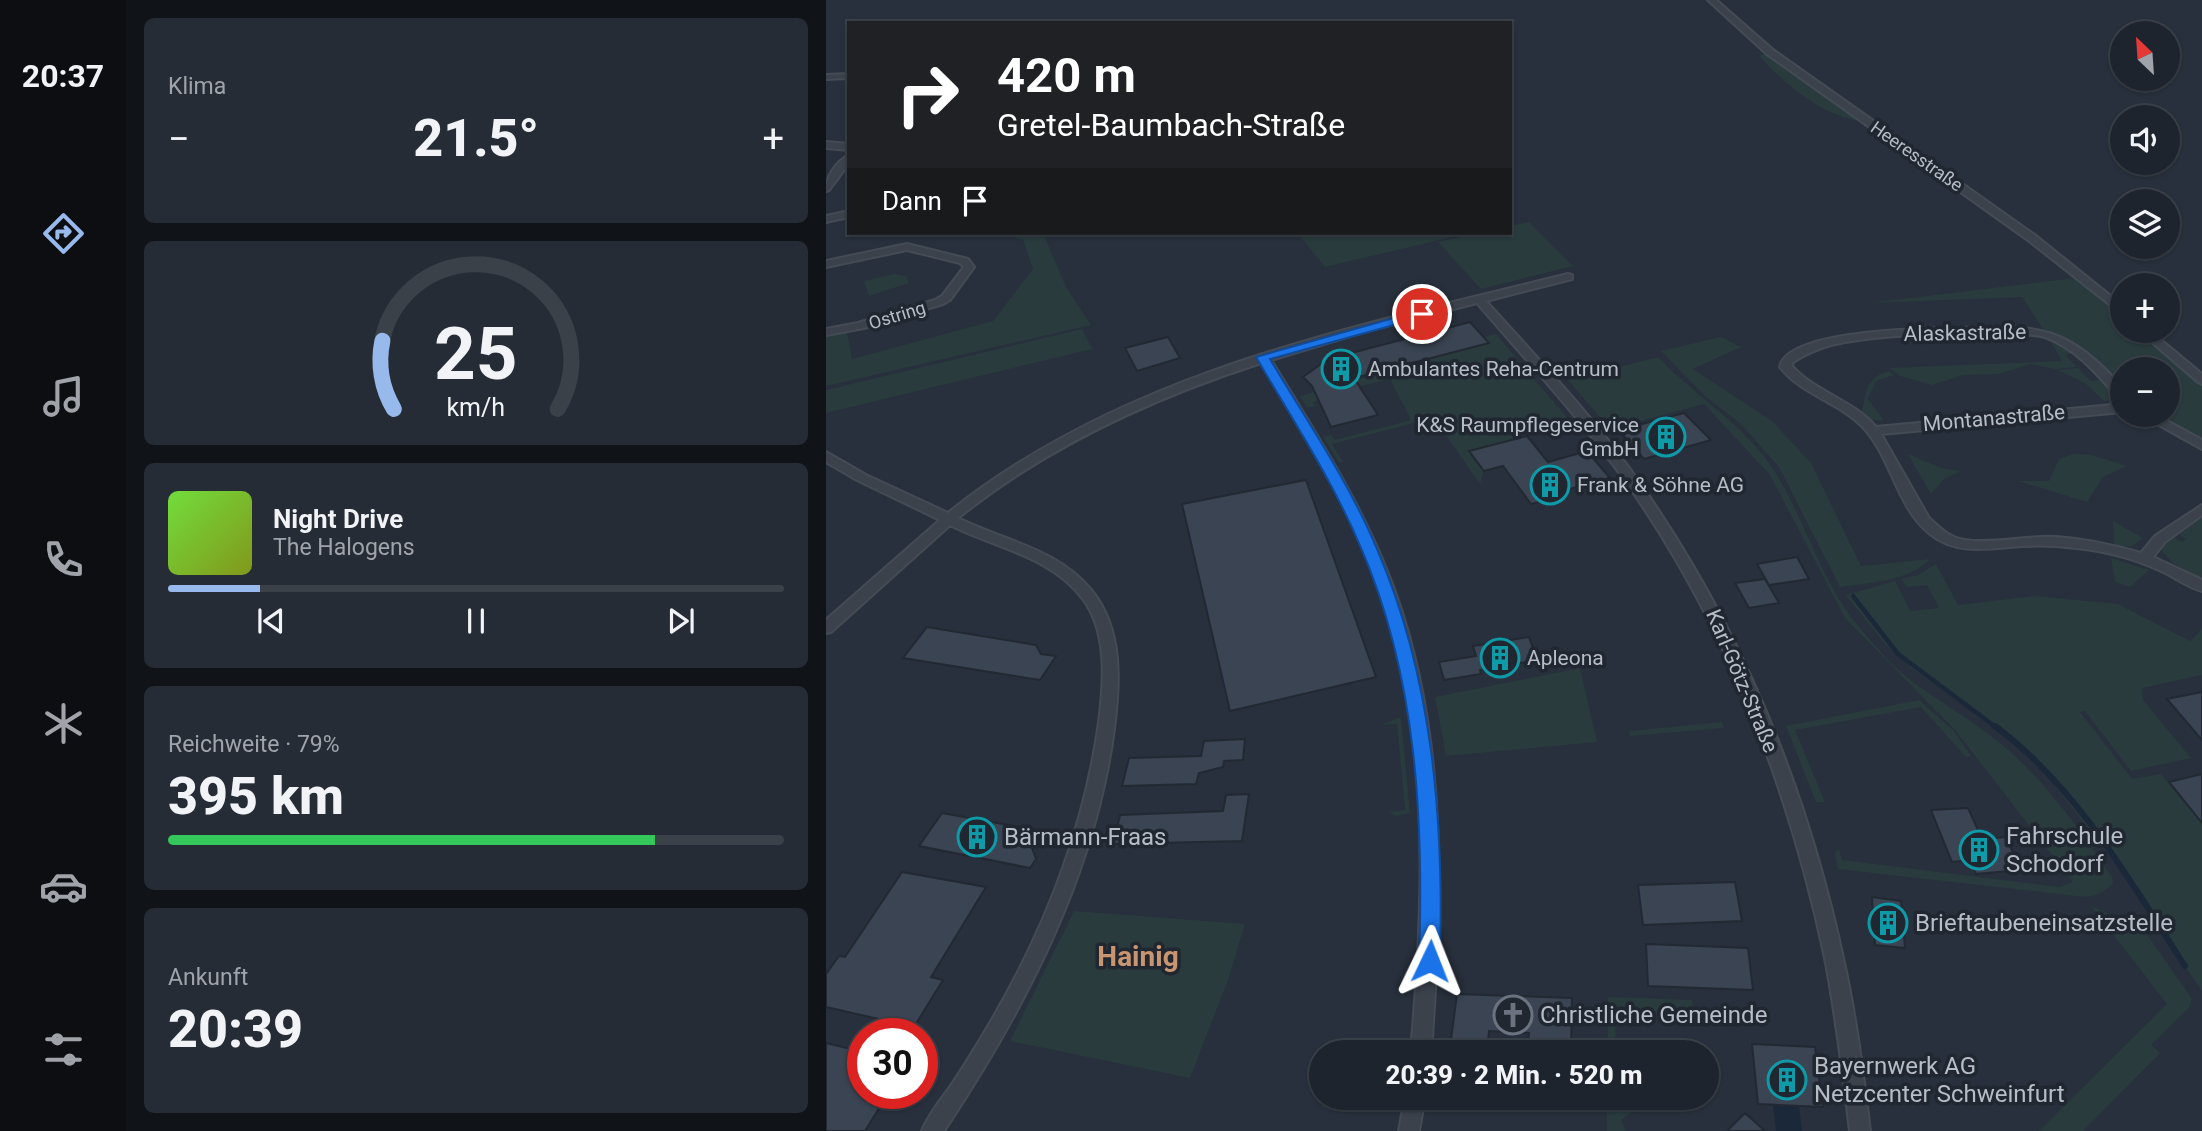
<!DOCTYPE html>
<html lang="de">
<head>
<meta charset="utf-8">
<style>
	:root { --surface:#1d242d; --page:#252c35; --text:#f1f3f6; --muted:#a0a4aa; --line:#3b4149; --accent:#97b9ec }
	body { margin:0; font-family:Roboto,sans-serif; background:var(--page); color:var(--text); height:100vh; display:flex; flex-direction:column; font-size:26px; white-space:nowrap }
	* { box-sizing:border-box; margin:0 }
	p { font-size:23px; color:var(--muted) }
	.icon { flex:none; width:38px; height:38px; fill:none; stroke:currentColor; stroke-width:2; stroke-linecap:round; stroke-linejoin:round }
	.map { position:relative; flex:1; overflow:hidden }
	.side { display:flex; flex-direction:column; gap:18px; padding:18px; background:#101419; width:700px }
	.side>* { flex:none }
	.banner { position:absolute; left:21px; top:21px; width:665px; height:214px; border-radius:0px; box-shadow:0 2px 5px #0004,0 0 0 2px var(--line); background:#202124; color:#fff; overflow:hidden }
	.needle { width:46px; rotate:335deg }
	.tools { position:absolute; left:1284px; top:21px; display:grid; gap:14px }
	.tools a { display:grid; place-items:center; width:70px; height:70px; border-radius:50%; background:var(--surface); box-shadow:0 2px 5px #0004,0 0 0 2px var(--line); font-size:35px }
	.speed { position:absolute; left:21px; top:1018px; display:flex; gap:14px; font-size:35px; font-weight:700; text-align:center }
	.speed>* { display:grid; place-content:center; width:91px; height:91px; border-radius:50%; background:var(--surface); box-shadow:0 2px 5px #0004,0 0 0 2px var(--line); line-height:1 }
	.speed .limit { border:10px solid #d22; background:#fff; color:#111 }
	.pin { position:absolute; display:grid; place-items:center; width:60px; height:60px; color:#fff; margin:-30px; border:4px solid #fff; border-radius:50%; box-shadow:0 2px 7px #0007 }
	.me { position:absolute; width:77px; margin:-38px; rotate:2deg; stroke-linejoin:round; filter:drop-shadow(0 0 5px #0008) }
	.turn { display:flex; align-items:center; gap:24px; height:147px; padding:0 35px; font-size:32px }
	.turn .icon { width:91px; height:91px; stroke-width:2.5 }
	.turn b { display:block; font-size:49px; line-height:60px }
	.then { display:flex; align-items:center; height:66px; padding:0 35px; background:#0003; gap:14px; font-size:26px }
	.big { font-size:52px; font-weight:800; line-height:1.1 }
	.side .widget { flex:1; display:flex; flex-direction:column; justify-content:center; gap:10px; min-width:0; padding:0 24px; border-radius:10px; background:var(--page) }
	.side .dial { align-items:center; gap:0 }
	.dial svg { height:182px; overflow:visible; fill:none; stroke:var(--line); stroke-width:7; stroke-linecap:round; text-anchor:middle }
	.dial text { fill:var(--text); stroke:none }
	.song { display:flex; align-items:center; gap:21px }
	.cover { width:84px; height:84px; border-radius:10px; background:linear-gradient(135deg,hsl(100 70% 55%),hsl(70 70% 35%)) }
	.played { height:7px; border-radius:4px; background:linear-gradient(90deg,var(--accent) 15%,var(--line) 15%) }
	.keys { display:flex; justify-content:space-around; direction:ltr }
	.heat { display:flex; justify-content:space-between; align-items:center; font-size:38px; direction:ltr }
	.charge { height:10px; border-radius:5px; background:linear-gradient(90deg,#34c759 79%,var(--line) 0) }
	.trip { position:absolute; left:483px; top:1040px; width:410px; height:70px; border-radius:35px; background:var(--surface); box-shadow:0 2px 5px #0004,0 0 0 2px var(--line); font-weight:800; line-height:70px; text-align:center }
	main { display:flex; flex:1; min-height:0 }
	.menu { display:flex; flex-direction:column; width:126px; justify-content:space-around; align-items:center; background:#0c0e12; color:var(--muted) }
	.menu .icon { width:49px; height:49px }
	.menu .active { color:var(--accent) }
	.menu b { font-size:32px; color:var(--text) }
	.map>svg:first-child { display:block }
</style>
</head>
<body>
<main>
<nav class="menu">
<b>20:37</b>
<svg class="icon active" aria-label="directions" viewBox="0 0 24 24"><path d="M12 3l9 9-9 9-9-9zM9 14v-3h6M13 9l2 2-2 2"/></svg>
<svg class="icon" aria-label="music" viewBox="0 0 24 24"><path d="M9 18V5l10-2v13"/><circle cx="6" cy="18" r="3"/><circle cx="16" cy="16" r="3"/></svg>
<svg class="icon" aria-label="phone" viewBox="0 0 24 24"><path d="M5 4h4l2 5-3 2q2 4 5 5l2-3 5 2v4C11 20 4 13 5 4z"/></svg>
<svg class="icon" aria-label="climate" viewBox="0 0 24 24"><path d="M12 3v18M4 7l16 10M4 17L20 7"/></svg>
<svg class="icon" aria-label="car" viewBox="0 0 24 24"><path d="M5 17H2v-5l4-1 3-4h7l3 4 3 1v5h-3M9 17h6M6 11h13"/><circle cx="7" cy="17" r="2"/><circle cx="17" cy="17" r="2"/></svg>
<svg class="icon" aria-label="filters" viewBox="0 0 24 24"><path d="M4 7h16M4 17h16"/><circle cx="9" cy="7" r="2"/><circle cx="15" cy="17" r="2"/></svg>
</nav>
<section class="side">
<div class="widget"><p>Klima</p>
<div class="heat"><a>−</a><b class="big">21.5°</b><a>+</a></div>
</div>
<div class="widget dial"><svg viewBox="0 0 100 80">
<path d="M14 69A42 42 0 1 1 86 69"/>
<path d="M14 69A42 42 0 0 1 9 39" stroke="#97b9ec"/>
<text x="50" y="56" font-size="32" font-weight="700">25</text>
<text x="50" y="72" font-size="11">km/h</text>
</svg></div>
<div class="widget">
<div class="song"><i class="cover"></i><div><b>Night Drive</b><p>The Halogens</p></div></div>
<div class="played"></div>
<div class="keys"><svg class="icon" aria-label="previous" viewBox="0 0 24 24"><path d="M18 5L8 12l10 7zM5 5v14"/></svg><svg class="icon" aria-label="pause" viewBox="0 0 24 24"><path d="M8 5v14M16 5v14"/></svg><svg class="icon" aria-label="next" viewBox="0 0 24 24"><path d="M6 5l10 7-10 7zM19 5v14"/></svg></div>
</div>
<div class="widget"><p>Reichweite · 79%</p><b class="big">395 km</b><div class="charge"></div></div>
<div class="widget"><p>Ankunft</p><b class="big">20:39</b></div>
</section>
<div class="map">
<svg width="1376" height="1131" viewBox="0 0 1376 1131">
	<rect width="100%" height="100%" fill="#27303c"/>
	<path fill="#293b3d" d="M942 52 1038 121C998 119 958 83 933 56Z
		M703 222 747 266 655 289 612 242 653 233H684V226Z
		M173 233H217L240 287 265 325 0 386V335L21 332 26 359 167 321 207 269 197 240Z
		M471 233H643L499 267Z
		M68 274 80 276 83 283 43 296 38 281Z
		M1250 278 1297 317V331H1313L1376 384V441L1330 415H1342V369H1297V386C1272 362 1251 339 1217 329L1196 297 1043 303Z
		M256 329 266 349 0 413V390Z
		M670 334 750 428 745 430 740 425 644 451 658 471 654 484 608 418 506 444 517 462 513 463 497 437 505 435 509 440 585 420 564 379 498 395 487 403 489 406 481 408 474 396 662 343 658 337Z
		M895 337 915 347 867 369 946 421 985 463 1035 566 1104 559C1084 581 1042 583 1014 587L953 467 915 424 880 397 835 351Z
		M1223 338 1247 353 1239 355 1251 367 1229 369 1204 364 1173 374 1137 375 1106 385 1074 376 1063 368 1236 361Z
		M832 357C867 394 913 421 943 463 979 515 993 581 1035 629 1051 648 1068 668 1087 682 1114 702 1144 719 1170 740 1218 778 1252 827 1286 877L1287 884C1277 892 1271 896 1259 897L1012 869 1009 853 1013 849 1016 860 1233 887 1247 882 1129 730 1019 618 944 475 878 404 784 429 742 380Z
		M1252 368 1265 381 1273 380 1289 396 1286 400 1278 401 1260 384 1232 370Z
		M1063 371 1068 375 1050 381 1042 399 1058 421 1039 419 1035 415C1041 395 1037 378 1063 371Z
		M1082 454 1115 468 1134 471 1118 479 1105 494Z
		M1247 454 1265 455 1301 466 1277 477 1261 502 1192 481H1223L1233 459Z
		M1376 517V581L1346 562 1336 551V547L1348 538 1356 542 1360 539 1353 535Z
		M1287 521 1317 538 1306 546H1288Z
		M1285 558 1323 570 1304 587 1289 582Z
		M1110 564 1132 605 1209 596 1292 604 1364 641 1376 629V675L1316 688 1317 700 1365 758 1305 771 1259 711 1254 712 1306 779 1335 774 1376 823V991L1291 866 1224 779 1171 729 1084 667 1060 645 1020 595 1069 581 1084 611 1113 608 1101 585 1081 587 1075 579 1092 575Z
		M754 668 771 742 620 756 609 697Z
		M1093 700 1128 731 1145 756 1140 757 1095 707 969 730 999 802H990L960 726Z
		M572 718 575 719 584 813 570 816 563 812 579 810 571 724 556 725Z
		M896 722 898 728 804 736 803 731Z
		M1265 906 1307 924 1320 933 1366 999 1363 1008 1325 1045 1334 1053 1257 1131H1213L1341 1004Z
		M248 911 419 924 402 980 364 1078 184 1041Z
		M782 997 866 1000 867 1012 790 1011 789 1052H782Z
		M781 1097H805L809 1110 795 1120 800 1131H781Z"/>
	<path fill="#1b2839" d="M947 1105 973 1106 976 1131H950Z"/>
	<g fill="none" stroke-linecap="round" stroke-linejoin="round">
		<path stroke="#1b2839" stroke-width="4.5" d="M1027 596 1072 654 1171 728"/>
		<path stroke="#1b2839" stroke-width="6" d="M1169 726C1251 787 1304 881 1359 966"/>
	</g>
	<path fill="#3a4452" stroke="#222933" stroke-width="2" d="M644 322 663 343 528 378 552 415 505 427 486 386 477 377 502 359Z
		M342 337 354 358 311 371 299 348Z
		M858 413 885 440 818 459 796 434 811 430 808 426Z
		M701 436 722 462 761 451 784 478 722 495 725 499 705 504 677 466 658 471 643 451Z
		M480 480 550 677 404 711 356 504Z
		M971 557 983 579 943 585 931 564Z
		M939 579 953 603 923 608 909 583Z
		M101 627 210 645 215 654 230 656 214 680 77 658Z
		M703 637 711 660 654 670 655 674 618 680 613 662 650 656 647 646Z
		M1376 692V740L1341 699Z
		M419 739 417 760 398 761 397 767 373 773 370 784 296 786 303 758 375 756 378 741Z
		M1376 774V823L1343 782Z
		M423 794 416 841 287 844 294 815 397 811 400 795Z
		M1142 808 1156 839 1180 837 1195 870 1150 874 1144 860 1126 862 1105 810Z
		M116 813 199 828 210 859 204 868 93 846Z
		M76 872 160 887 105 977 117 980 88 1027 0 1007V974L13 956 19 957Z
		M909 882 916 921 817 925 812 885Z
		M1046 897 1075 901 1079 948 1049 945Z
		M820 944 922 948 927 990 822 986Z
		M631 994 746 998 745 1052H701L703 1033 663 1031 662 1042 625 1040Z
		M0 1043 37 1052V1096L57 1102 39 1131H0Z
		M926 1044 989 1047 997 1107 932 1104Z
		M919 1113 939 1131H901Z"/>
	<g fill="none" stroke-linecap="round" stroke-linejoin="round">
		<defs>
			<path id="minor" d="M882 0H890L947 50 1210 236 1297 306V315L1202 240 941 54Z
				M23 74V78L0 79V75Z
				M0 142 23 144V150L0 148Z
				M23 155V163L3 190 0 191C0 176 10 162 23 155Z
				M23 211V217L0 222V216Z
				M81 244 142 259 148 267 124 300 117 304 38 328 0 335V329L32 323 109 300 116 296 138 267 134 263 81 250 0 267V261Z
				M742 274 746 275V279L660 301C712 359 766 415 811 479 913 623 980 786 1017 958 1030 1015 1037 1073 1044 1131H1024C1017 1073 1010 1015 999 958 963 788 900 624 800 482 755 419 702 362 651 303L544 330 445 360C490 434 538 507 568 589 622 737 616 897 605 1052H585C598 897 606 737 553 589 525 508 478 436 435 363 327 398 221 446 132 518 178 541 233 549 266 591 297 630 294 682 288 729 269 875 199 1009 118 1131H96C102 1115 114 1101 124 1087 137 1068 149 1048 161 1028 217 934 258 831 273 722 278 683 282 632 257 599 225 556 169 548 124 525L5 632 0 633V620L114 520 31 480 0 462V452L40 475 122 513C299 371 528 327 742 274Z
				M1119 328C1207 327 1234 318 1297 388V400L1293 399C1272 375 1250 348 1219 337 1205 333 1187 335 1171 334 1117 334 1059 333 1005 345 991 349 979 354 967 362L966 366C989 392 1027 400 1050 427L1297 404V412L1055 434 1103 518C1111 525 1118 533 1128 537 1152 547 1202 535 1230 537 1259 539 1287 545 1315 553L1329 536 1376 505V515L1339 542 1327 557 1376 580V591C1361 587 1347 576 1333 570 1307 558 1279 551 1250 548 1233 546 1215 545 1197 546 1165 548 1131 556 1104 534 1070 507 1066 457 1036 426 1012 402 975 394 954 367 960 331 1089 329 1119 328Z
				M1313 331H1324L1376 374V384L1372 382Z
				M1315 415H1330L1376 440V449Z
				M579 1097H599L593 1131H573Z"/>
		</defs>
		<use href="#minor" stroke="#444b55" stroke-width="4"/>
		<use href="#minor" fill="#3b424c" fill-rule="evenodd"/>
	</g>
	<path fill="#1a73e8" stroke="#114b97" stroke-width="2" d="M596 310 601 311V316L444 359C481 421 523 482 551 549 607 678 618 821 614 961L611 967 604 970 596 967 593 961C598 822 591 677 535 548 507 481 466 419 430 357Z"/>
	<defs>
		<symbol id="building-ring" viewBox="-11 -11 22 22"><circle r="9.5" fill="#202731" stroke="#0f9aa8" stroke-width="1.5"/><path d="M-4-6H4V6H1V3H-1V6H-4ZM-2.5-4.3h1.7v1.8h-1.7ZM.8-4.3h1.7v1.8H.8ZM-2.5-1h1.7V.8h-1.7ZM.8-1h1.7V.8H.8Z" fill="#0f9aa8"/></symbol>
		<symbol id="church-ring" viewBox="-11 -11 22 22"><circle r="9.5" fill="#202731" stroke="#6b7280" stroke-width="1.5"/><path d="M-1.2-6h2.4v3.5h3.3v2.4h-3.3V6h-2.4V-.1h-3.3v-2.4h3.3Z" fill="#6b7280"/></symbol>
	</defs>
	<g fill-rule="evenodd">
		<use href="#building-ring" x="493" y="347" width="44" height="44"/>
		<use href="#building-ring" x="818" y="415" width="44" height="44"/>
		<use href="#building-ring" x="702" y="463" width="44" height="44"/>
		<use href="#building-ring" x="652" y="636" width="44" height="44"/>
		<use href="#building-ring" x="129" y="815" width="44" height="44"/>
		<use href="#building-ring" x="1131" y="828" width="44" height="44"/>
		<use href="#building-ring" x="1040" y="901" width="44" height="44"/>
		<use href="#church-ring" x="665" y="993" width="44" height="44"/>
		<use href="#building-ring" x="939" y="1058" width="44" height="44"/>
	</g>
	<g text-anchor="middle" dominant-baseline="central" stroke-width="7" stroke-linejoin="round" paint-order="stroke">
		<g font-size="18" fill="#b7bdc7" stroke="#202731">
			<text transform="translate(1091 156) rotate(35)">Heeresstraße</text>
			<text transform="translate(71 315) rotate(-17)">Ostring</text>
		</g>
		<g font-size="21" fill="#b7bdc7" stroke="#202731">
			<text transform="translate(1139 333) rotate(-1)">Alaskastraße</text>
			<text transform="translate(1168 418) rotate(-5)">Montanastraße</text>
			<text transform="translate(916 681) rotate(67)">Karl-Götz-Straße</text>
		</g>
		<g font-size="21" fill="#b7bdc7" stroke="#202731" text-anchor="start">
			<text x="542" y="369">Ambulantes Reha-Centrum</text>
			<text x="813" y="425" text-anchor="end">K&amp;S Raumpflegeservice<tspan x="813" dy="24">GmbH</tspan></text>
			<text x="751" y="485">Frank &amp; Söhne AG</text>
			<text x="701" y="658">Apleona</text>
		</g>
		<g font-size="24" fill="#b7bdc7" stroke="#202731" text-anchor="start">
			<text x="1180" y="836">Fahrschule<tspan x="1180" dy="28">Schodorf</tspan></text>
			<text x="178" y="837">Bärmann-Fraas</text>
			<text x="1089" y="923">Brieftaubeneinsatzstelle</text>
			<text x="714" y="1015">Christliche Gemeinde</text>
			<text x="988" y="1066">Bayernwerk AG<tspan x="988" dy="28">Netzcenter Schweinfurt</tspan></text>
		</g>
		<g font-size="28" font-weight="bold" fill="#c99570" stroke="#202731">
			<text x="312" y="956">Hainig</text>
		</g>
	</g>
</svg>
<div class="tools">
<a><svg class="needle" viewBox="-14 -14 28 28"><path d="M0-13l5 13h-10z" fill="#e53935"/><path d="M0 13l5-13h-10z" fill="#a0a4aa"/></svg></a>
<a><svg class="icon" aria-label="sound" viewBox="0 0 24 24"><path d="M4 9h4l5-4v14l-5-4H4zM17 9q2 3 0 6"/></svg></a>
<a><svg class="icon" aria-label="layers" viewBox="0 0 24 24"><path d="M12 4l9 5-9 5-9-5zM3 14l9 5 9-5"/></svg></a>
<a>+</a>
<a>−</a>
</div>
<div class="speed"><div class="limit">30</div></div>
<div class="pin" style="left:596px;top:314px;background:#d93025"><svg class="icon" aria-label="arrive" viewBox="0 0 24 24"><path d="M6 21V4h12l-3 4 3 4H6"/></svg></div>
<svg class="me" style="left:604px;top:961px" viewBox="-20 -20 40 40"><path d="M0-17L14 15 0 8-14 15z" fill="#1a73e8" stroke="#fff" stroke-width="4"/></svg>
<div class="trip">20:39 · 2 Min. · 520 m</div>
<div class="banner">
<div class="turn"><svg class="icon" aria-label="right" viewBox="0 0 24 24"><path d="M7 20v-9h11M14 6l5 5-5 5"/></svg><div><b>420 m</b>Gretel-Baumbach-Straße</div></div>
<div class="then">Dann<svg class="icon" aria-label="arrive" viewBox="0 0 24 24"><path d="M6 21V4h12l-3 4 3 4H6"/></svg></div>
</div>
</div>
</main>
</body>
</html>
